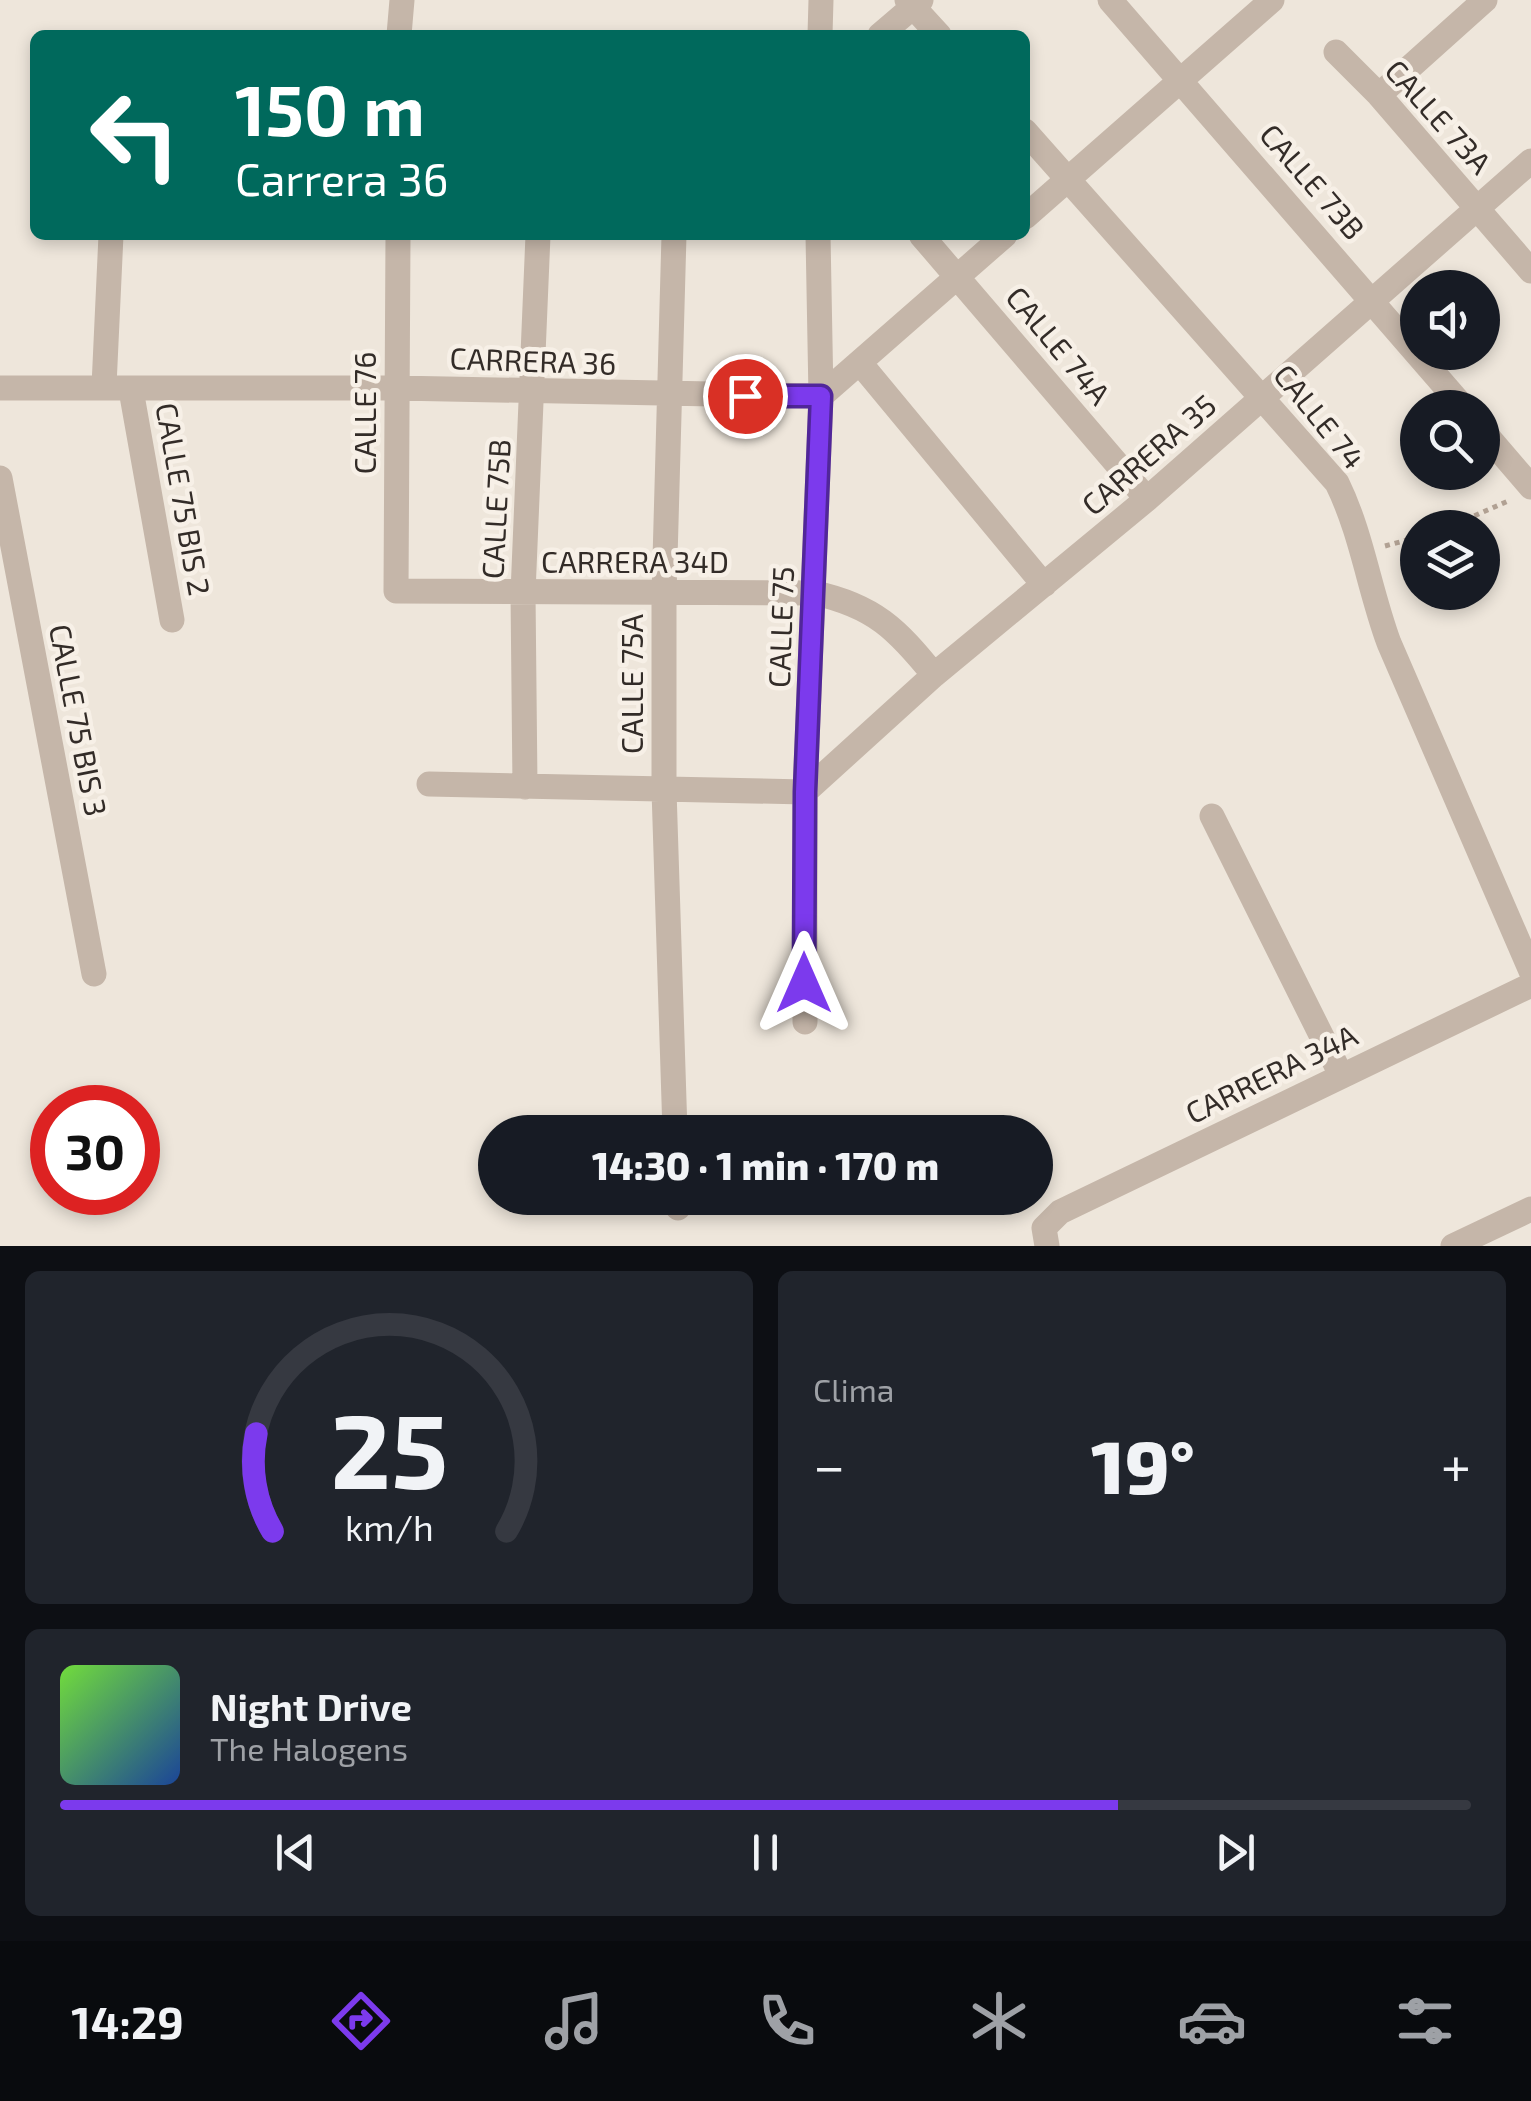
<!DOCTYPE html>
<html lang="es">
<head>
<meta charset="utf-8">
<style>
	:root { --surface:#171b24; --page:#20242c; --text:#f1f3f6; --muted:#9ea1a6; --line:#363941; --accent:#7c3aed }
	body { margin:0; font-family:"Exo 2",sans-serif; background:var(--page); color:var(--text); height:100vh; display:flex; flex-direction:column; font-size:38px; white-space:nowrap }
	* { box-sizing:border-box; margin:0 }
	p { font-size:32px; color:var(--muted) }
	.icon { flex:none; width:55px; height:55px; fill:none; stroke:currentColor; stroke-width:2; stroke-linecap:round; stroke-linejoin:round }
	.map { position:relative; height:1246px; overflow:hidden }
	.side { display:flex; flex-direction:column; gap:25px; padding:25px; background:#0d0f14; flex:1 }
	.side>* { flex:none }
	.banner { position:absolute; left:30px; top:30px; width:1000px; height:210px; border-radius:15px; box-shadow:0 5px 15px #0003; background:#00695c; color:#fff; overflow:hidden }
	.fabs { position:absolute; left:1400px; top:270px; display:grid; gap:20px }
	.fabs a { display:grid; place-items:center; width:100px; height:100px; border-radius:50%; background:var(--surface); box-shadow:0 5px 15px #0003; font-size:50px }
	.speed { position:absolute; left:30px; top:1085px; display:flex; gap:20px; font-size:50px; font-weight:700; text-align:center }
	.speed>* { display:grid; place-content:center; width:130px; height:130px; border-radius:50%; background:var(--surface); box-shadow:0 5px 15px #0003; line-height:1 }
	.speed .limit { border:15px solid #d22; background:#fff; color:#111 }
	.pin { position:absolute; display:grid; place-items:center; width:85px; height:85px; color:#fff; margin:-42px; border:5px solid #fff; border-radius:50%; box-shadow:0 2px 10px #0007 }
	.me { position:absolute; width:110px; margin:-55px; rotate:0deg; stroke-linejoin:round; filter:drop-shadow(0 0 8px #0008) }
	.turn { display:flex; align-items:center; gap:35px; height:210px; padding:0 40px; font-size:45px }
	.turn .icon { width:130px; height:130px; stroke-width:2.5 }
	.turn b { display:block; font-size:70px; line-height:85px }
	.big { font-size:75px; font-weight:800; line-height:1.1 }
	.side .widget { flex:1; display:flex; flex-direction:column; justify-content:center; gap:15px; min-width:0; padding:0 35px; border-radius:15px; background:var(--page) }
	.side .dial { align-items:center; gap:0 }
	.dial svg { height:260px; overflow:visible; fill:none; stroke:var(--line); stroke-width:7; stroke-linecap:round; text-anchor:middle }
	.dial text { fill:var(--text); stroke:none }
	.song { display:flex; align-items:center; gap:30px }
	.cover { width:120px; height:120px; border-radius:15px; background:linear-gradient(135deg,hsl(100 70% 55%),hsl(220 70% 35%)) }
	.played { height:10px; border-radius:5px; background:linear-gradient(90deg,var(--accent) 75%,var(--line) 75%) }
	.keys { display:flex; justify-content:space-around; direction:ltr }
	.heat { display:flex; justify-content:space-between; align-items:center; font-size:55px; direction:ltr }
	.side .tiles { flex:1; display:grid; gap:25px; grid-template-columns:1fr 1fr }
	.widget:last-child { grid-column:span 2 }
	.trip { position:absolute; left:478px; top:1115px; width:575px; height:100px; border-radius:50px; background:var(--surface); box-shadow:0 5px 15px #0003; font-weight:800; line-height:100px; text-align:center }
	.tab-bar { display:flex; height:160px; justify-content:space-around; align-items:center; background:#090b0e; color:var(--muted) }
	.tab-bar .icon { width:70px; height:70px }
	.tab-bar .selected { color:var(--accent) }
	.tab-bar b { font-size:45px; color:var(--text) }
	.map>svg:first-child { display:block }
</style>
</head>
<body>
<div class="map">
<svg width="1531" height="1246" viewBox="0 0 1531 1246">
	<rect width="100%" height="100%" fill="#eee6db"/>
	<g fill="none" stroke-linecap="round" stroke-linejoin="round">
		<path stroke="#b1a193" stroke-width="5" stroke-dasharray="5 5" stroke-linecap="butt" d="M1447 528 1508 501
			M1385 546 1418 537"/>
		<path stroke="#c5b6a9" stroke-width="25" d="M907 0 939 35
			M1110 0 1464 408
			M399 35 402 0
			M820 35 821 0
			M880 35 921 0
			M1336 52 1379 95 1531 271
			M1379 95 1485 0
			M1025 131 1337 483C1362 534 1369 589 1389 643L1531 971
			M1025 217 1272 0
			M398 235 396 591 815 593C874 606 897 629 934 675
			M674 235 664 595V790L675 1132
			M921 235 1147 499
			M860 363 1044 585
			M104 386 111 235
			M0 388H396L821 396 1005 235
			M131 390 172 620
			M1482 430 1531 487
			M0 478 94 974
			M429 784 805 792 934 675 1147 499 1531 161
			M525 787 523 593 538 235
			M1212 816 1341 1075
			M805 1022V792L821 396 818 235
			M678 1198V1208
			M1047 1246 1044 1228 1060 1212 1531 985
			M1453 1246 1531 1209"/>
	</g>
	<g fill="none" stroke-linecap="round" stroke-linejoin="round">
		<defs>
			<path id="route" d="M745 396H821L805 792 804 983"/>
		</defs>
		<use href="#route" stroke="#51269a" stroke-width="25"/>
		<use href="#route" stroke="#7c3aed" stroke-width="18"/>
	</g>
	<g text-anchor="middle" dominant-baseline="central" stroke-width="9" stroke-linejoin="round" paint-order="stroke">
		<g font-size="30" fill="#332c28" stroke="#f7f0e7">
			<text transform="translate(1439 116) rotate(48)">CALLE 73A</text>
			<text transform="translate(1313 181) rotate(49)">CALLE 73B</text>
			<text transform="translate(1059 345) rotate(50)">CALLE 74A</text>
			<text transform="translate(533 360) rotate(2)">CARRERA 36</text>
			<text transform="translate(364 413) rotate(-90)">CALLE 76</text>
			<text transform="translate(1320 416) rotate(51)">CALLE 74</text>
			<text transform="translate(1148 454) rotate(-41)">CARRERA 35</text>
			<text transform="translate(184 499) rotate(80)">CALLE 75 BIS 2</text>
			<text transform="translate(495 509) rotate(-87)">CALLE 75B</text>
			<text x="635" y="561">CARRERA 34D</text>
			<text transform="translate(780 627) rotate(-88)">CALLE 75</text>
			<text transform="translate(631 684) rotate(-90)">CALLE 75A</text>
			<text transform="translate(79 720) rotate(79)">CALLE 75 BIS 3</text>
			<text transform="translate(1271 1073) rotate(-26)">CARRERA 34A</text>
		</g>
	</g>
</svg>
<div class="fabs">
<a><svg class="icon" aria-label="sound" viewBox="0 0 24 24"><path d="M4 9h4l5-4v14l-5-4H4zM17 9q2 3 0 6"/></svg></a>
<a><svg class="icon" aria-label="search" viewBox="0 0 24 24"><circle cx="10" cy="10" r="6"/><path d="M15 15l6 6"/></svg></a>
<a><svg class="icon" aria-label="layers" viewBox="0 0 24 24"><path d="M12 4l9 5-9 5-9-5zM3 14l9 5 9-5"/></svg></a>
</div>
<div class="speed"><div class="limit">30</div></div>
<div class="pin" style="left:745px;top:396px;background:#d93025"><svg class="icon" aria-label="arrive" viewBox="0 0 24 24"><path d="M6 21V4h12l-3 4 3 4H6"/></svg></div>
<svg class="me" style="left:804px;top:983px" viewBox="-20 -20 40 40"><path d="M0-17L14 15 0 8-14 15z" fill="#7c3aed" stroke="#fff" stroke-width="4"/></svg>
<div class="trip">14:30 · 1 min · 170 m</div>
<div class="banner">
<div class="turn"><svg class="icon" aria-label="left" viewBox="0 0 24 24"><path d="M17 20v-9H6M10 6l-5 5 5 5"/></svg><div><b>150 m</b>Carrera 36</div></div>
</div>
</div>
<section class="side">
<div class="tiles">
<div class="widget dial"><svg viewBox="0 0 100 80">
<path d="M14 69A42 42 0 1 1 86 69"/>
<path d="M14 69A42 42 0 0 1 9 39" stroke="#7c3aed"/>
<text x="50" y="56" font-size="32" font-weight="700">25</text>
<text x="50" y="72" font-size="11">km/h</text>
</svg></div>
<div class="widget"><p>Clima</p>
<div class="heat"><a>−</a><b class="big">19°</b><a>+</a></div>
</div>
<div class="widget">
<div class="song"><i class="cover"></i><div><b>Night Drive</b><p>The Halogens</p></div></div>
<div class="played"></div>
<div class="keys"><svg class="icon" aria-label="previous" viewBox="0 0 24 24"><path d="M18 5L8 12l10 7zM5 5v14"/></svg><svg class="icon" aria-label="pause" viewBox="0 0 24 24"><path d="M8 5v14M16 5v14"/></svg><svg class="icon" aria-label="next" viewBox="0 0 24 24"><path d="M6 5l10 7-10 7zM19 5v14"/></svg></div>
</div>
</div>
</section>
<nav class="tab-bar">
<b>14:29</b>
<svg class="icon selected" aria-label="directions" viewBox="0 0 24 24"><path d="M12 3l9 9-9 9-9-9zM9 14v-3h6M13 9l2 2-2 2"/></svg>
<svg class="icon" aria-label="music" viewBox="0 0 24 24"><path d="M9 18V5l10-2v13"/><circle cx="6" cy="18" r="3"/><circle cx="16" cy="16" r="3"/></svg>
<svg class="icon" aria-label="phone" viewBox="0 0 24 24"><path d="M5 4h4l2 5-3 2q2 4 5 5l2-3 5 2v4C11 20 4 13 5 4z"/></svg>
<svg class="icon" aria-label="climate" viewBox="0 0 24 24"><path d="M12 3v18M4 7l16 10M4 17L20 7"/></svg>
<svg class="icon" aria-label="car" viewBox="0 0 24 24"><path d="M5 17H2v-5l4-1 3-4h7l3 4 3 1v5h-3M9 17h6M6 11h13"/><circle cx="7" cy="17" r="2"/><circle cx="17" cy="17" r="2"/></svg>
<svg class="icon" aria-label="filters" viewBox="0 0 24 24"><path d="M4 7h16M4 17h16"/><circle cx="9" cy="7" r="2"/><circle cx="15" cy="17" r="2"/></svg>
</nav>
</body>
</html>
